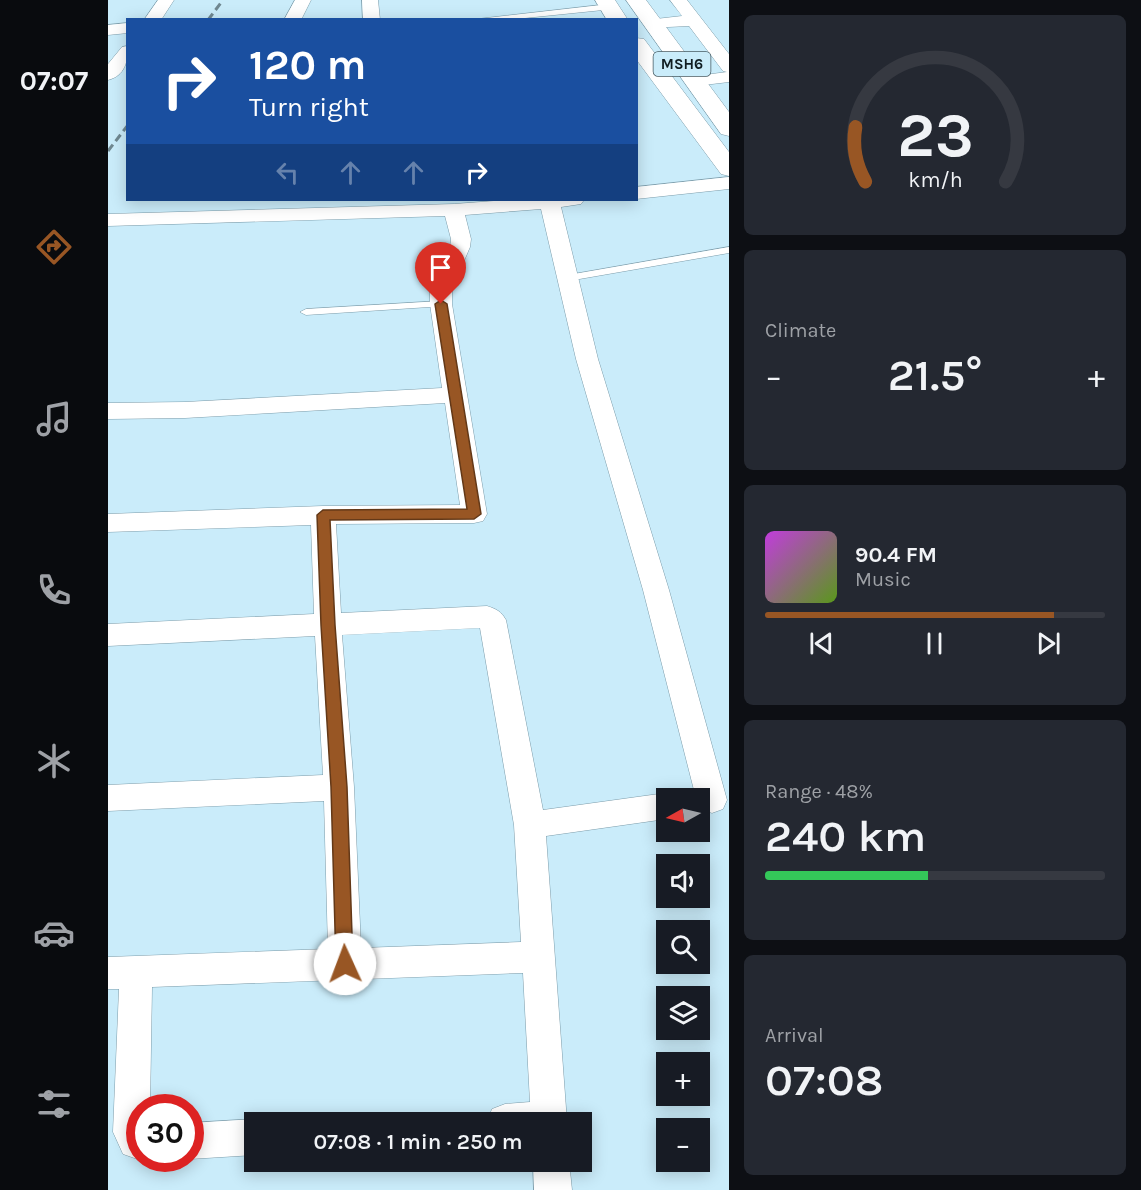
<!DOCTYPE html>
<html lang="en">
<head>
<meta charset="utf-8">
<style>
	:root { --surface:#171b24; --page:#242831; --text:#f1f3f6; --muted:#9ea1a6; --line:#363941; --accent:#985624 }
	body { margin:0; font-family:Karla,sans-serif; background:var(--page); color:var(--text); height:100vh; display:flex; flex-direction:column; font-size:22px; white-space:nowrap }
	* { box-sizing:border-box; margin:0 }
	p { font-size:20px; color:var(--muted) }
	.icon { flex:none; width:33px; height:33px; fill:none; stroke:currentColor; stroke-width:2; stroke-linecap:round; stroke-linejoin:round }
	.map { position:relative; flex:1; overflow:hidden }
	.details { display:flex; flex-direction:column; gap:15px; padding:15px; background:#0d0f14; width:412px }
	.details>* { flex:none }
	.guide { position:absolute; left:18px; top:18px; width:512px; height:183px; border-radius:0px; box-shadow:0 3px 15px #0003; background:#1a4fa0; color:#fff; overflow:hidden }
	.needle { width:39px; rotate:262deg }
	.tools { position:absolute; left:548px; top:788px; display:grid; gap:12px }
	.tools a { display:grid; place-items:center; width:54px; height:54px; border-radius:0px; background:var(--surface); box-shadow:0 3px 15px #0003; font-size:30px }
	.speed { position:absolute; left:18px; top:1094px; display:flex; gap:12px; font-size:30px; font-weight:700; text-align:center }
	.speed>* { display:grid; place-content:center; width:78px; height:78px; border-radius:50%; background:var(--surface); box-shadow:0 3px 15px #0003; line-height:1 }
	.speed .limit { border:9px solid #d22; background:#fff; color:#111 }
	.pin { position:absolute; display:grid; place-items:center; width:51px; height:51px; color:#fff; margin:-62px -26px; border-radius:50% 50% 50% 0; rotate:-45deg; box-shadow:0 0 6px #0007 }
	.pin .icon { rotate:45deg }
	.me { position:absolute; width:66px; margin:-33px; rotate:358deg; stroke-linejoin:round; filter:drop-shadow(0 0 4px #0008) }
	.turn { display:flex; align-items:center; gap:21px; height:126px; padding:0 24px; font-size:27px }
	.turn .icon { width:78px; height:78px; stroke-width:2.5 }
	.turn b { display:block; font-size:42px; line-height:51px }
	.lanes { display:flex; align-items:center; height:57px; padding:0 24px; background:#0003; justify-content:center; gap:30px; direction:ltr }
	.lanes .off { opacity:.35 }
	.big { font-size:45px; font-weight:600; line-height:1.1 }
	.details .tile { flex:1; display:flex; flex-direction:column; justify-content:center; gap:9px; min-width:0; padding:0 21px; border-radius:9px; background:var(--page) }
	.details .dial { align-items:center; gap:0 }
	.dial svg { height:156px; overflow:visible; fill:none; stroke:var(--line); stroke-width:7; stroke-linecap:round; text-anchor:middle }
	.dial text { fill:var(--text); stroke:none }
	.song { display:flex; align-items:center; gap:18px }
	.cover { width:72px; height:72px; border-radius:9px; background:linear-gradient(135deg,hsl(290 70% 55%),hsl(90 70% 35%)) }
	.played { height:6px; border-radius:3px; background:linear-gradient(90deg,var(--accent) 85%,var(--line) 85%) }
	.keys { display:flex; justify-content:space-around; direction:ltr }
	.heat { display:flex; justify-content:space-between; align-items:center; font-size:33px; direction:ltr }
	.charge { height:9px; border-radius:4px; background:linear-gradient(90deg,#34c759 48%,var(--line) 0) }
	.trip { position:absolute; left:136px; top:1112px; width:348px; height:60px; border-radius:0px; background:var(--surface); box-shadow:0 3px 15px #0003; font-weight:600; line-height:60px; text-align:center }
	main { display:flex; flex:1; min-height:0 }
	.tab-bar { display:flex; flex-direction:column; width:108px; justify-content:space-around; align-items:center; background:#090b0e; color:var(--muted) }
	.tab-bar .icon { width:42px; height:42px }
	.tab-bar .active { color:var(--accent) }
	.tab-bar b { font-size:27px; color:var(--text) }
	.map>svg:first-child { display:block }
</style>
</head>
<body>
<main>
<nav class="tab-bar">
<b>07:07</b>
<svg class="icon active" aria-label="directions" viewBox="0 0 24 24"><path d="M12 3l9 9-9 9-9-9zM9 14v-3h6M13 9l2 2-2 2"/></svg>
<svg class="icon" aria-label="music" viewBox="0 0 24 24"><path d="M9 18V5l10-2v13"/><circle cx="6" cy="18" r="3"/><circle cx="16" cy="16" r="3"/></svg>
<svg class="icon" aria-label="phone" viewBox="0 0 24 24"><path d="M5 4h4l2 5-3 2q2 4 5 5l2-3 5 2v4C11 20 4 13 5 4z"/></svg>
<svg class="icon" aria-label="climate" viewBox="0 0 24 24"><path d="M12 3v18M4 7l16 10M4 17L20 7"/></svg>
<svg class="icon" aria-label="car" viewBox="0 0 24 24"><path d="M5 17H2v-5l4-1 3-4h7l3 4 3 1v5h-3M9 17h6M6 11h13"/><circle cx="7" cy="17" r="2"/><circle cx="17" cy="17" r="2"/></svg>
<svg class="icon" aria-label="filters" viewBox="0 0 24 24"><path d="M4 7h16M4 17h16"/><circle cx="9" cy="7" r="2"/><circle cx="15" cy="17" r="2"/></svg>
</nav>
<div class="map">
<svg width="621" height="1190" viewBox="0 0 621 1190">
	<rect width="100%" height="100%" fill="#caecfa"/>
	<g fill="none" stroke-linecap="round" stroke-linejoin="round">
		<defs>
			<path id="service" d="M502 4 506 7 505 9 397 20H361Z
				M621 247V253L460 281 455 278 460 275Z
				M333 301 338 304 337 306 198 315 192 312 198 309Z"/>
			<path id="minor" d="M50 0H66L53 20H36Z
				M187 0H203L193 20H176Z
				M254 0H270L272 20H255Z
				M562 0H579L621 54V82L587 86 581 85 578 81 581 77 619 72 615 71 581 26 539 28 536 24 539 20 574 16Z
				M20 23V33L0 35V25Z
				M20 46C20 61 17 76 0 80V64L14 47Z
				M621 177V189L528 199V187Z
				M399 200H476L473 204 453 207 490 359 561 590 619 800 615 809 604 813 593 809 591 798H588L535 590 468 359 433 209 357 215 363 239 362 247 344 289V304L379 514 375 521 366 523 228 524 233 613 379 606C388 609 393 611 398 620L435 810 558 793 570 798H558V819L438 836 459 1122H379L384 1109 397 1104 422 1102 415 973 44 987 42 1107H32V1158H37L32 1160 15 1154 5 1132 11 989H0V957L220 949 216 801 0 811V785L215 775 207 636 0 646V624L206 614 203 525 0 532V514L215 506 352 505 337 403 77 418 0 419V403L77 402 334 388 322 304V289L342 247 343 239 337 216 0 226V214L346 204ZM372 628 406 825 413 942 253 948 246 787 234 635Z
				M147 1119 155 1122H147V1155L82 1159 79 1158H82V1123Z
				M425 1161H461L464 1190H426Z"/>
			<path id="primary" d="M487 0H507L520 20H499Z
				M518 0H538L621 112V136L613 134Z
				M528 38 536 39 621 152V176L613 174 528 59Z"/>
		</defs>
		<use href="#service" stroke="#7c9caa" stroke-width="1"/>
		<use href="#minor" stroke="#7c9caa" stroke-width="1"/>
		<use href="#primary" stroke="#7c9caa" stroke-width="1"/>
		<use href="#service" fill="#fff" fill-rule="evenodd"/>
		<use href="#minor" fill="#fff" fill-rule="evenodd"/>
		<use href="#primary" fill="#fff" fill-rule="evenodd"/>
		<path stroke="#708891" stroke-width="3" stroke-dasharray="8 4.5" stroke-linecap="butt" d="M100 20 115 0
			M0 151 20 125"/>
	</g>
	<path fill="#985624" stroke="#633817" stroke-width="1.5" d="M333 300 339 304 373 514 366 519 222 520 227 625 239 787 245 964 243 970 237 972 231 970 228 964 223 787 213 625 209 515 215 510 359 509 327 304Z"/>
	<g text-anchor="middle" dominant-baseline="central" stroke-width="6" stroke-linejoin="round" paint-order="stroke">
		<rect fill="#caecfa" stroke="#485b63" stroke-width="1.5" x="545.5" y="52" width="57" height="24" rx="4.5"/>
		<g font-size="15" font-weight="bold" fill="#101d22">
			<text x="574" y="64">MSH6</text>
		</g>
	</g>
</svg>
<div class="tools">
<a><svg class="needle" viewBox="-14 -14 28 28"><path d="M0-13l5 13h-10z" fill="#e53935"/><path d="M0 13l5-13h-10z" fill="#9ea1a6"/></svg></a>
<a><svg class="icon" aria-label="sound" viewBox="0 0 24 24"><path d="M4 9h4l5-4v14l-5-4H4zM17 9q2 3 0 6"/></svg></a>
<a><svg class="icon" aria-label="search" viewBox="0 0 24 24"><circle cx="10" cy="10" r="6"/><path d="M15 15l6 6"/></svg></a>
<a><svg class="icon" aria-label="layers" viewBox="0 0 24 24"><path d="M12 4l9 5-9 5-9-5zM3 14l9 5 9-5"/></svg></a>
<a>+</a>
<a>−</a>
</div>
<div class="speed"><div class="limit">30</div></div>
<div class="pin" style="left:333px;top:304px;background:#d93025"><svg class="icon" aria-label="arrive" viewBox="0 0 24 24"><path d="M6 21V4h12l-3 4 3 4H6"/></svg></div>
<svg class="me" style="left:237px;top:964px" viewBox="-20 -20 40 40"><circle r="19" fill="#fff"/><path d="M0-13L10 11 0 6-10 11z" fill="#985624"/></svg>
<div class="trip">07:08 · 1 min · 250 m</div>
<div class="guide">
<div class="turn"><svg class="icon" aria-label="right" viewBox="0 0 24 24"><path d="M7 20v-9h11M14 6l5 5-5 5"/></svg><div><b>120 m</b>Turn right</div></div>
<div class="lanes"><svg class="icon off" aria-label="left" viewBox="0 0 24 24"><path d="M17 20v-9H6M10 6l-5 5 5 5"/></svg><svg class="icon off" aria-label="ahead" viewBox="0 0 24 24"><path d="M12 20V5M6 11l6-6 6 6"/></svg><svg class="icon off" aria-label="ahead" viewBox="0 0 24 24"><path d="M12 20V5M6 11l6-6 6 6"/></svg><svg class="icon" aria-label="right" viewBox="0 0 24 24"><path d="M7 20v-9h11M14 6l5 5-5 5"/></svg></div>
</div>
</div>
<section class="details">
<div class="tile dial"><svg viewBox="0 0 100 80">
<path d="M14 69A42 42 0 1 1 86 69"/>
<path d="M14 69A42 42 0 0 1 9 41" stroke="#985624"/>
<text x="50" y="56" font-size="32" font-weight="700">23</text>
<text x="50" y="72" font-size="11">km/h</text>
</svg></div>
<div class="tile"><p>Climate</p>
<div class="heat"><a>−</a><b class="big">21.5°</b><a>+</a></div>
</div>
<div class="tile">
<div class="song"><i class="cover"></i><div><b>90.4 FM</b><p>Music</p></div></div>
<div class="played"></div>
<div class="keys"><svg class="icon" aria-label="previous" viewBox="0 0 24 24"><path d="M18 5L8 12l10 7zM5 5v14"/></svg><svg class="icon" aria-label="pause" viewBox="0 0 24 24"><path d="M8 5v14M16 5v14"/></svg><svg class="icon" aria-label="next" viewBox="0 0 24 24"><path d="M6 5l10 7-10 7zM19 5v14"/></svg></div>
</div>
<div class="tile"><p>Range · 48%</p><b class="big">240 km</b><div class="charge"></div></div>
<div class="tile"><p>Arrival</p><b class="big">07:08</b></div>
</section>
</main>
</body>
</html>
